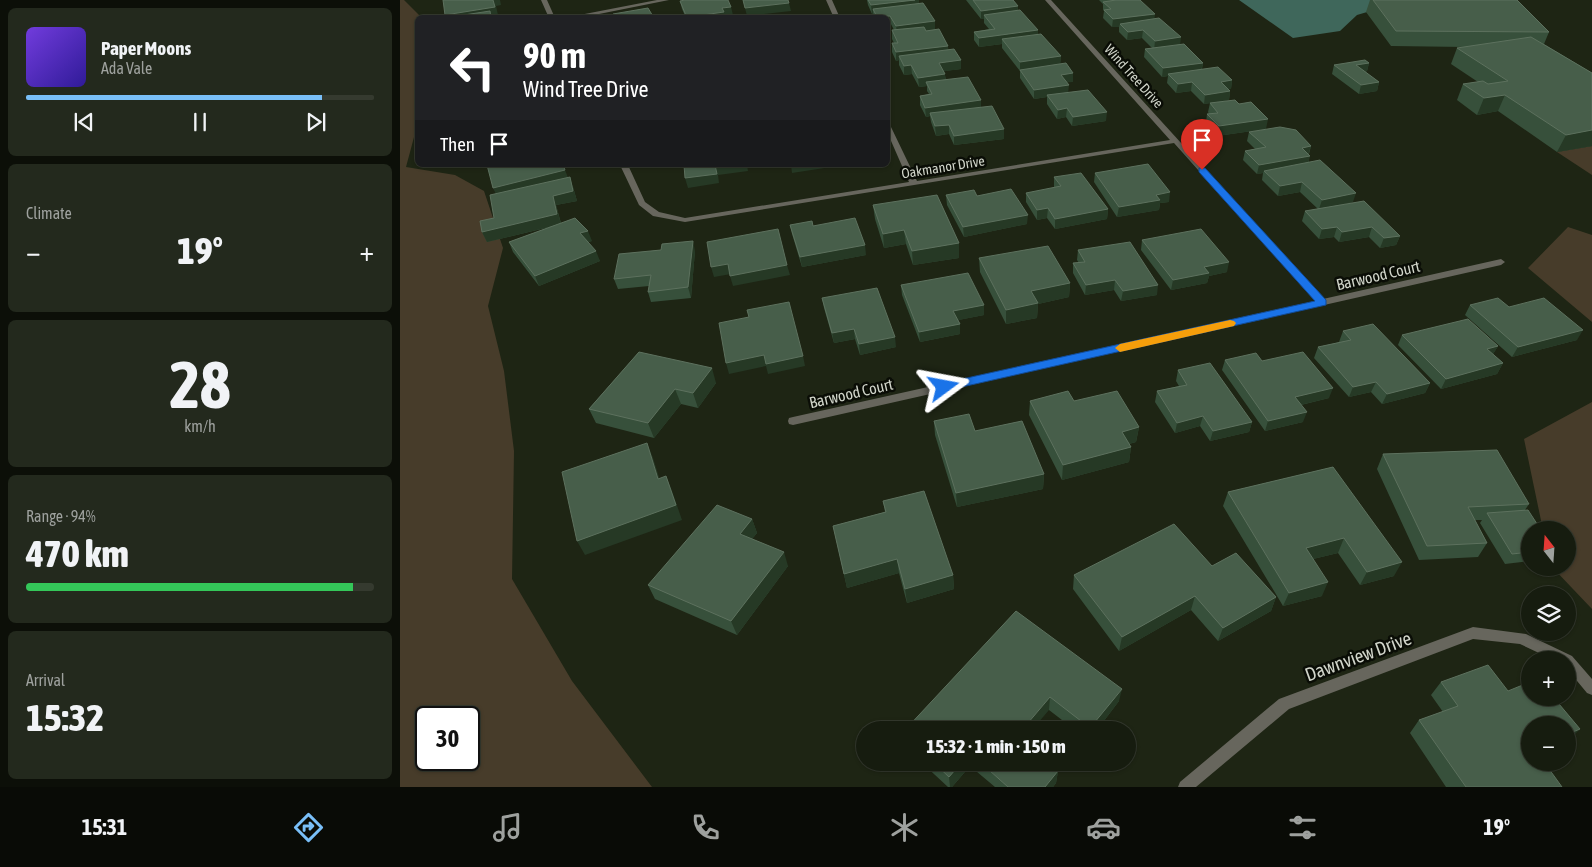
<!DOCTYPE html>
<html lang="en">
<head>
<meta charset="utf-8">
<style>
	:root { --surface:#161c0f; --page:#23291d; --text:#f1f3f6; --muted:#9ea19e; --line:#353a2f; --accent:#79bff8 }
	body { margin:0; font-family:"Asap Condensed",sans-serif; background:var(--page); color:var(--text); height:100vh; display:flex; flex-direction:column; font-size:19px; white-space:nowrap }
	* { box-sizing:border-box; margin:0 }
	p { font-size:16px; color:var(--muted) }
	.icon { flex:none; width:28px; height:28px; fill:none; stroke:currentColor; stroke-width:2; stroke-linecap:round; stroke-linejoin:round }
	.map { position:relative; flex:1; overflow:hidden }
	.side { display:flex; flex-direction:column; gap:8px; padding:8px; background:#0c0f08; width:400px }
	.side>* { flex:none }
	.guide { position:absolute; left:15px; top:15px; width:475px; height:152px; border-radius:8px; box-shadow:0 1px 4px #0004,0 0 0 1px var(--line); background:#202124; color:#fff; overflow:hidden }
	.needle { width:32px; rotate:343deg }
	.buttons { position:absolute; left:1121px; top:521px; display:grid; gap:10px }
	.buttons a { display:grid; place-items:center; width:55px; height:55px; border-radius:50%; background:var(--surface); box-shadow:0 1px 4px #0004,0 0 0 1px var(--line); font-size:25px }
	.speed { position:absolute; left:15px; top:706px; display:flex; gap:10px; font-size:25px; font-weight:700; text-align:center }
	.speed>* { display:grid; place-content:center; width:65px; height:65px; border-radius:50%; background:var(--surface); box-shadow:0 1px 4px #0004,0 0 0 1px var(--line); line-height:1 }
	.speed .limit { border:2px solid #111; border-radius:8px; background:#fff; color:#111 }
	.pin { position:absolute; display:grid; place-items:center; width:42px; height:42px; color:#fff; margin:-51px -21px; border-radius:50% 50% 50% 0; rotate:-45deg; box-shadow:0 0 5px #0007 }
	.pin .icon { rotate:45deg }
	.me { position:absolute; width:55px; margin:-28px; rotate:77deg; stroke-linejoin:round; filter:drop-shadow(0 0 4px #0008) }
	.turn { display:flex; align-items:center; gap:18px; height:105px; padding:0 25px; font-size:22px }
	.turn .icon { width:65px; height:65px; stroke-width:2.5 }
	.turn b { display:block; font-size:35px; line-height:42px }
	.then { display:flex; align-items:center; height:48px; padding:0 25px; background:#0003; gap:10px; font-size:19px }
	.big { font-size:38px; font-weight:800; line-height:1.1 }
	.side .tile { flex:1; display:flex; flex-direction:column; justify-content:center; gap:8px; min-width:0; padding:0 18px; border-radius:8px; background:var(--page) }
	.side .dial { align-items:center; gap:0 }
	.dial b { font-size:65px; line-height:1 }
	.song { display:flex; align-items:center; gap:15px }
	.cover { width:60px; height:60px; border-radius:8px; background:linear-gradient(135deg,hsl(260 70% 55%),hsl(250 70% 35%)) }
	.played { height:5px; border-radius:2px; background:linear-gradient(90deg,var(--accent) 85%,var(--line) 85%) }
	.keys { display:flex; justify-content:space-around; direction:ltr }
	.heat { display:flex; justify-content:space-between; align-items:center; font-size:28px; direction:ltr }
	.charge { height:8px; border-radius:4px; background:linear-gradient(90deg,#34c759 94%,var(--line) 0) }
	.trip { position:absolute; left:456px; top:721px; width:280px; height:50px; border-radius:25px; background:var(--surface); box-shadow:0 1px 4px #0004,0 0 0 1px var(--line); font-weight:800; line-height:50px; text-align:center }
	.menu { display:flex; height:80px; justify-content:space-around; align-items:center; background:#090b06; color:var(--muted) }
	.menu .icon { width:35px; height:35px }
	.menu .current { color:var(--accent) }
	.menu b { font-size:22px; color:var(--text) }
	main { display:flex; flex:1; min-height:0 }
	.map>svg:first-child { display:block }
</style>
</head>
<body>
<main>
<section class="side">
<div class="tile">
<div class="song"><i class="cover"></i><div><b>Paper Moons</b><p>Ada Vale</p></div></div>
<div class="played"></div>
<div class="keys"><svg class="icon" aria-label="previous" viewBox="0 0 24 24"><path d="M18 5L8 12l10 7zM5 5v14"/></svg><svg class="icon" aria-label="pause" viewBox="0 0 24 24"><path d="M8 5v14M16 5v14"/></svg><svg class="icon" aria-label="next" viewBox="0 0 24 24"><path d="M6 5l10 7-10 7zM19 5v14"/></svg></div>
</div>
<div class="tile"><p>Climate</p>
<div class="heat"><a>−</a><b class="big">19°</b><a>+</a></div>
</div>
<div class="tile dial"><b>28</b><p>km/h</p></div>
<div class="tile"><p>Range · 94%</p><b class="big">470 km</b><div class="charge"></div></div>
<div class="tile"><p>Arrival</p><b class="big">15:32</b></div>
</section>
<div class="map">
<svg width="1192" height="787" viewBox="0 0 1192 787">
	<rect width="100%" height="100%" fill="#1e2514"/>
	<path fill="#473c2a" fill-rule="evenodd" d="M0 0H4L21 17 18 18 17 126 6 167 55 175 84 191 103 248 88 306 104 371 114 451 112 579 172 681 252 787H0ZM26 718H69V760H26Z
		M1192 146V175L1157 152Z
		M1168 227 1192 235V322L1128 268Z
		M1192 402V609L1153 568H1168V530H1143L1124 439Z"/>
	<path fill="#3f675b" d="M839 0H1021L984 7 957 15 940 31 893 38Z"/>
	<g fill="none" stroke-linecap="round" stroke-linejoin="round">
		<path fill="#67665d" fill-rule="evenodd" d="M141 0H147L155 18H149Z
			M257 0H269L179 18H164Z
			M426 0H432L440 18H434Z
			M645 0H651L923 299 1101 259 1105 262 1101 265 393 425 389 424 388 421 389 418 393 417 915 301 774 143 285 222 253 216 239 205 220 165H228L245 202 259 212 285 218 509 182 488 134V125L491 127 517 181 770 140Z
			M1073 627 1126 634 1172 656 1192 679V695L1187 693 1168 670V660H1154L1120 644 1073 639 889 709 796 787H778L780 782 879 699Z"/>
	</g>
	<path fill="#37503b" d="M467 0H519V3L535 21V30L548 46V50L561 60V69L544 71 546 80 581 100V107L604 139 554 145 549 134 536 136 531 122 530 116 526 117 520 105V96L529 94 527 91V86L519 87 512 74 504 75 499 65V60L496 61 492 52V43H494L492 39V30H494L488 18H474L473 13 472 14 468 5Z
		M566 0H613L618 10 638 34 661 56 660 64 673 82H667L668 92 706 121 672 126 666 117 657 119 647 104V97L634 99 620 78V71L602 48V44L579 47 574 40V32L589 29 584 23V19H581Z
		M699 0H740L754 19 780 45 803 63 802 69 832 80 831 89H828L830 91 829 100 804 104 791 91 776 93 767 83 768 76 762 77 744 57 745 49 752 48 742 38 727 40 719 32V27H712L703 18 704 11 703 10V4Z
		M970 0H1117L1149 32 1144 44 1192 73V146L1157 152 1098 111 1077 115 1057 100 1063 84 1078 82 1051 64 1057 48 1066 47 991 46 966 12Z
		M280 1 333 15 325 16V18H286L282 9Z
		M969 63 967 71 965 72 979 82 977 91 959 94 932 74 934 65Z
		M810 103 839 104 866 129 817 136 806 123 807 114H809L808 112Z
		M849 132 911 146 909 154V162L953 202 939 205 1000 236 996 245 980 248 969 237 939 242 934 237 919 239 902 221 905 211 918 209 900 192 878 196 862 180 863 173 857 174 843 160 845 151 855 149 847 141Z
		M695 173 769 202 760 203 759 210 717 217 694 182Z
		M168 177 173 187 177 201 156 205 161 223 192 241 188 242 200 261 139 286 113 252 109 242 150 227 87 242 82 232 94 218 96 194Z
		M654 177 708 209 707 219 655 229 647 218 637 220 626 202V193L654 188Z
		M546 195 577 196 627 224 564 237 547 205Z
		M473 205 559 243V258L513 265 506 244 484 248 475 219Z
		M390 225 413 226 466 255 402 267 392 234Z
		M742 240 827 272 809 276 807 283 771 290 741 250Z
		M678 250 757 295 721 301 714 290 685 295 673 273V263H679L677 260Z
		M295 251 291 298 251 302 248 292 249 286 218 289 214 279Z
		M579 258 670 283 669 297 638 304 637 318 606 324 580 272Z
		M501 285 584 305V315L558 320 560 324V334L520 342 502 295Z
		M422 298 496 347 460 355 455 339 434 343 424 308Z
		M1070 305 1109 307 1177 340 1112 357 1065 315Z
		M943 331 1030 383 1025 393 982 404 971 392 949 397 914 358 918 347 940 342H939Z
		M1002 335 1098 346 1093 354 1103 363 1097 374 1041 389 998 345Z
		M239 352 316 383 298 408 281 404 254 438 196 423 189 409Z
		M825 360 862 361 929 398 901 405 903 422 865 431 822 370Z
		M778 370 852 422 849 432 810 441 800 426 775 433 755 402 757 391 779 386 776 381Z
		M630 401H674L739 427 736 442 729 444 731 447 729 462 662 480 629 415Z
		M534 421 575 431 644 474 643 489 557 507 535 435Z
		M983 454 1129 504 1125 510 1130 530V561L1105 564 1080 523 1082 520H1075L1087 543 1078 557 1019 560 977 469Z
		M933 467 994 576 960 585 938 553 913 559 922 596 883 606 823 506 828 492Z
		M483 501 553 575 554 589 507 603 499 573 447 588 433 526 485 512Z
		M352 519 357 533 352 539 388 566 337 635 255 599 248 585Z
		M812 566 876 597 871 611 818 641 791 610 719 651 673 589 674 575Z
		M616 611 719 701 697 730H675L649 710Z
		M1041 682 1130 725V762L1162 787H1046L1010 733 1019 720 1043 712 1031 695Z
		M521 762H647L658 771 656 783 653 787H595L570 766 552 787H548Z"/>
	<path fill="#263925" d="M93 0H100L101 5 96 6 98 15 92 16 93 18H46L45 15Z
		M515 0H519V8L473 9V13L472 14 471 5Z
		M389 3 391 11 347 16 345 8Z
		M618 6V14L584 15V19H581V11Z
		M331 7 333 15 325 16V18H303V15L322 8Z
		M755 14 754 22 720 24 719 27H712L713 19Z
		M490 16 491 24H488V18H477Z
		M535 21V30L497 34 496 26Z
		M638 30V39H602V44L579 47V38Z
		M743 30 742 38 727 40 728 32Z
		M781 37 780 46 754 50 755 41Z
		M548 46 549 54 499 56V60L496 61V52Z
		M661 56 660 65 620 71V62Z
		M561 60V69L539 72V63Z
		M803 63 801 71 768 74V76L762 77 763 68Z
		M969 63 967 71 953 74 956 65Z
		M511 65 512 74 504 75V66Z
		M673 73V82L660 83 661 75Z
		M545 74 546 83 526 82 527 86 519 87 518 78Z
		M832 80 831 89 819 91 821 82Z
		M792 82 791 91 776 93 778 84Z
		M979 82 977 91 959 94 961 85Z
		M669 85 668 94 647 95V97L634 99V90Z
		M830 91 829 100 804 104 805 95Z
		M1105 95 1098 111 1077 115 1084 98Z
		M581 100V109L530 113V116L526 117 525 108Z
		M667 108 666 117 657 119 658 110Z
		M707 112 706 121 672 126 673 117Z
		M868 119 866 129 817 136 819 126Z
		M549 125V134L536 136 535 126Z
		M604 129V139L554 145V136Z
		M1192 130V146L1157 152 1166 135Z
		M911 146 908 155 902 148Z
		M910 156 908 165 864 171 863 173 857 174 859 165Z
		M315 165H347L348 171 318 175 319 183 288 188 285 178Z
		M391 165H431V167L392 173Z
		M165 170 169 180 98 198 93 188Z
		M170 177 177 201 156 205 161 224 87 242 82 232Z
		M902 182 900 192 878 196 880 186Z
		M770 192 769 202 760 203 759 210 717 217 719 207 756 195Z
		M956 193 953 202 919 209 922 200Z
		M648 208 647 218 637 220V210Z
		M708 209 707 219 655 229V219Z
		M628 215 627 224 564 237 563 227Z
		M937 227 934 237 919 239 922 229Z
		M972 227 969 237 939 242 942 232Z
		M504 230 506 244 484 248 483 234Z
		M188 231 192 241 184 243 180 233Z
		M1000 236 996 245 980 248 984 238Z
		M293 241 295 251 291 298 288 287Z
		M559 243V258L513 265 512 251Z
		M465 245 466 255 402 267 400 257Z
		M196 251 200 261 139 286 135 276Z
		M829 262 827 272 809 276 807 283 771 290 773 280 804 267Z
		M328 264 331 274 314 277 311 267Z
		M387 265 390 275 333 286 330 276Z
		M715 280 714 290 685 295 686 285Z
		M670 283 669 297 638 304 637 318 606 324V310L631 291Z
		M758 285 757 295 721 301 723 291Z
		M584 305V315L554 321 553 311Z
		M560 324V334L520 342 519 332Z
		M454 329 455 339 434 343 432 333Z
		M1183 330 1177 340 1112 357 1118 347Z
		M495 337 496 347 460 355 459 344Z
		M1098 346 1092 356 1087 349Z
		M364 355 403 356 405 366 368 374 366 366 329 374 326 363Z
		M1103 363 1097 374 1041 389 1046 379Z
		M312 368 316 383 298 408 293 393Z
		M976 382 971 392 949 397 953 387Z
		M1030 383 1025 393 982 404 987 394Z
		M933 388 929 398 892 407 895 397Z
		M275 389 281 404 254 438 248 423Z
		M907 412 903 422 865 431 868 421Z
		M803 416 800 426 775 433 777 423Z
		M852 422 849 432 810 441 813 431Z
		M739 427 736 442 720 446 722 432Z
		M247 443 253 458 264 493 258 479Z
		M731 447 729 462 662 480 663 465Z
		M644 474 643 489 557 507 556 493Z
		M266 476 272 491 282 520 185 555 177 541Z
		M352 519 357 533 345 548 340 534Z
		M944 538 938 553 900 562 906 548Z
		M384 552 388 566 337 635 331 621Z
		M497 559 499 573 447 588 444 574Z
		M1002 562 994 576 960 585 967 572Z
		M553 575 554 589 507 603 505 589Z
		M928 582 922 596 883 606 889 593Z
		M795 596 791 610 719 651 722 637Z
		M876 597 871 611 818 641 823 628Z
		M722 689 719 701 697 730H690V728Z
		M650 697 649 710 632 730H622Z
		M1180 729 1168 741V734Z
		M562 762H570V766L552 787H550L549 777Z
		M658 771 656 783 653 787H645Z"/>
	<path fill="#475e4a" stroke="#5d715e" d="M43 0H93L95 7 45 15Z
		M285 0H328L331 7 322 8 324 12 303 15 304 18H287L280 1Z
		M343 0H388L389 3 345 8Z
		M468 0H515L471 5Z
		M573 0H613L618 6 581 11Z
		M716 0H740L755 14 713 19 704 10 711 9 703 2Z
		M973 0H1117L1149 32 996 31Z
		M523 3 535 21 496 26 490 16 477 17 473 9Z
		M248 8 254 18H215L213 14Z
		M620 10 638 30 579 38 574 32 595 29 584 15Z
		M90 11 91 18H51V17Z
		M394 15 395 18H372Z
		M759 18 781 37 755 41 743 30 728 32 720 24Z
		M524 27 526 31 539 29 548 46 496 52 492 43H498L492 30Z
		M641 34 661 56 620 62 602 39Z
		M1131 37 1192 73V130L1166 135 1105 95 1084 98 1063 84 1083 81 1088 84 1108 81 1057 48Z
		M784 44 803 63 763 68 745 49Z
		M554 49 561 60 539 63 545 74 518 78 511 65 504 66 499 56Z
		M965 60 969 63 956 65 979 82 961 85 934 65Z
		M666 63 673 73 661 75 669 85 634 90 620 70Z
		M818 67 832 80 821 82 830 91 805 95 792 82 778 84 768 74Z
		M568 77 581 100 525 108 520 96 532 94 526 82Z
		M688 90 707 112 673 117 667 108 658 110 647 95Z
		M835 100 839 104 851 102 868 119 819 126 807 114 818 113 810 103Z
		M592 106 604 129 554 136 549 125 535 126 530 113Z
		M880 127 896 130 911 146 902 148 910 156 859 165 845 151 866 147 849 132Z
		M920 160 956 193 922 200 902 182 880 186 864 171Z
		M748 164 770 192 756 195 760 200 719 207 695 173Z
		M87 165H163L165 170 93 188Z
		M284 165H318H315L317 174 285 178Z
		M681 173 708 209 655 219 648 208 637 210 626 193 661 186 654 177Z
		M170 177 173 191 153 196 157 214 82 232 80 221 94 218 90 195Z
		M611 189 628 215 563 227 546 195 574 190 577 196Z
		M537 195 559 243 512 251 504 230 483 234 473 205Z
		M964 201 1000 236 984 238 972 227 942 232 937 227 922 229 905 211Z
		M175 218 188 231 180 233 196 251 135 276 109 242Z
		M455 218 465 245 400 257 390 225 412 221 413 226Z
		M378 229 387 265 330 276 328 264 311 267 307 242Z
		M801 229 829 262 804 267 809 273 773 280 742 240Z
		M293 241 288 287 248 292 251 275 214 279 219 254 261 250 262 244Z
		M730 242 758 285 723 291 715 280 686 285 673 263 685 262 678 250Z
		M648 246 670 283 631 291 638 303 606 310 579 258Z
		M568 273 584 305 553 311 560 324 519 332 501 285Z
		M477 288 495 337 459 344 454 329 432 333 422 298Z
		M1098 298 1109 307 1144 298 1183 330 1118 347 1070 305Z
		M389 302 403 356 366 364 364 355 326 363 319 323 349 317 347 310Z
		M1068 319 1098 346 1087 349 1103 363 1046 379 1002 335Z
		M973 324 1030 383 987 394 976 382 953 387 918 347 951 340 943 331Z
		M239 352 312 368 293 393 275 389 248 423 189 409Z
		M903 352 933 388 895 397 907 412 868 421 825 360 856 353 862 361Z
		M810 363 852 422 813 431 803 416 777 423 757 391 787 385 778 370Z
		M668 391 674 401 717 391 739 427 722 432 731 447 663 465 630 401Z
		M569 414 575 431 622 421 644 474 556 493 534 421Z
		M247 443 258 479 266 476 276 505 177 541 162 472Z
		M1097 450 1129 504 1068 507 1087 543 1027 546 983 454Z
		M933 467 1002 562 967 572 944 538 906 548 928 582 889 593 828 492Z
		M524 491 553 575 505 589 497 559 444 574 433 526 486 512 483 501Z
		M317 505 352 519 340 534 384 552 331 621 248 585Z
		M1128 510 1141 530H1130V552L1112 554 1087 513Z
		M774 524 812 566 836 553 876 597 823 628 795 596 722 637 674 575Z
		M616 611 722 689 690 728 650 697 622 730H505Z
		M1088 665 1108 691 1130 682V698H1154L1180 729 1168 734V725H1130V762H1144L1162 787H1066L1019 720 1058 706 1041 682Z
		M533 762H562L549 777Z
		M580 762H647L658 771 645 787H608Z"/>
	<path fill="#1a73e8" stroke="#114b97" d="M799 168H805L926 300V305L544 391 540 390 538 387 544 383 915 301 799 172Z"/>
	<path fill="#f59e0b" d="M830 320 834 321 836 323 834 326 720 352 715 348 720 344Z"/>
	<g text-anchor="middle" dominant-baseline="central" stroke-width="5" stroke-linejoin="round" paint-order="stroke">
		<g font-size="14" fill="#d1d5ca" stroke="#0a0d06">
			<text transform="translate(734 76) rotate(48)">Wind Tree Drive</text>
			<text transform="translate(543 167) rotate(-9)">Oakmanor Drive</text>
		</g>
		<g font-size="16" fill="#d1d5ca" stroke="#0a0d06">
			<text transform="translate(978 275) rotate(-13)">Barwood Court</text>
			<text transform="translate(451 393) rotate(-13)">Barwood Court</text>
		</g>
		<g font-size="19" fill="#d1d5ca" stroke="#0a0d06">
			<text transform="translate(958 656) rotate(-20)">Dawnview Drive</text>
		</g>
	</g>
</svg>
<div class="buttons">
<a><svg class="needle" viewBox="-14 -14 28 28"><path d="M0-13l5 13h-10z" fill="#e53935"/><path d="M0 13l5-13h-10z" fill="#9ea19e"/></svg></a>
<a><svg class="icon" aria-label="layers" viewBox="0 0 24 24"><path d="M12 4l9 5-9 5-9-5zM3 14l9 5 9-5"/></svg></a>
<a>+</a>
<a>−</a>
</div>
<div class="speed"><div class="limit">30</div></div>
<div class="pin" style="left:802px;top:170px;background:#d93025"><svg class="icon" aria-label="arrive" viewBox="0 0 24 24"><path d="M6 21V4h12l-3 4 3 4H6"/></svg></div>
<svg class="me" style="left:544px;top:387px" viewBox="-20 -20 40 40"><path d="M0-17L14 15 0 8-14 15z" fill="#1a73e8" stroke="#fff" stroke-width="4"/></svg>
<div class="trip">15:32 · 1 min · 150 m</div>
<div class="guide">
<div class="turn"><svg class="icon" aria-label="left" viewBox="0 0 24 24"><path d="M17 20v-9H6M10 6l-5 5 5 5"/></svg><div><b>90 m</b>Wind Tree Drive</div></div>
<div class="then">Then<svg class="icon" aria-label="arrive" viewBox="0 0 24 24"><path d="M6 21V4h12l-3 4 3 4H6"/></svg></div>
</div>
</div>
</main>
<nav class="menu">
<b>15:31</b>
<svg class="icon current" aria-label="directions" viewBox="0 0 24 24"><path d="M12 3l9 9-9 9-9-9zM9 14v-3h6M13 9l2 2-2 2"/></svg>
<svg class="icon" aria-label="music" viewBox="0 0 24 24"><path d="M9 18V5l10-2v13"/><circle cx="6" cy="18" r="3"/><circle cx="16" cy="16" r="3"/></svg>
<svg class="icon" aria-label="phone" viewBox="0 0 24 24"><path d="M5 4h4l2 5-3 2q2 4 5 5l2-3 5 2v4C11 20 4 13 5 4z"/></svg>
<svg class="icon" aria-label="climate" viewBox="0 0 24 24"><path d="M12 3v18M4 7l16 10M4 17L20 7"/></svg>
<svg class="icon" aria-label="car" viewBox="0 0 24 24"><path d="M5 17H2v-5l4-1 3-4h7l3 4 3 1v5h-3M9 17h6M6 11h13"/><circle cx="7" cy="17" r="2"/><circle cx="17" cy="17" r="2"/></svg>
<svg class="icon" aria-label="filters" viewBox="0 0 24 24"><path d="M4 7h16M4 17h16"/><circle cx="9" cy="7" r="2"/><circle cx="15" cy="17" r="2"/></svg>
<b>19°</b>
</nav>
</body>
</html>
